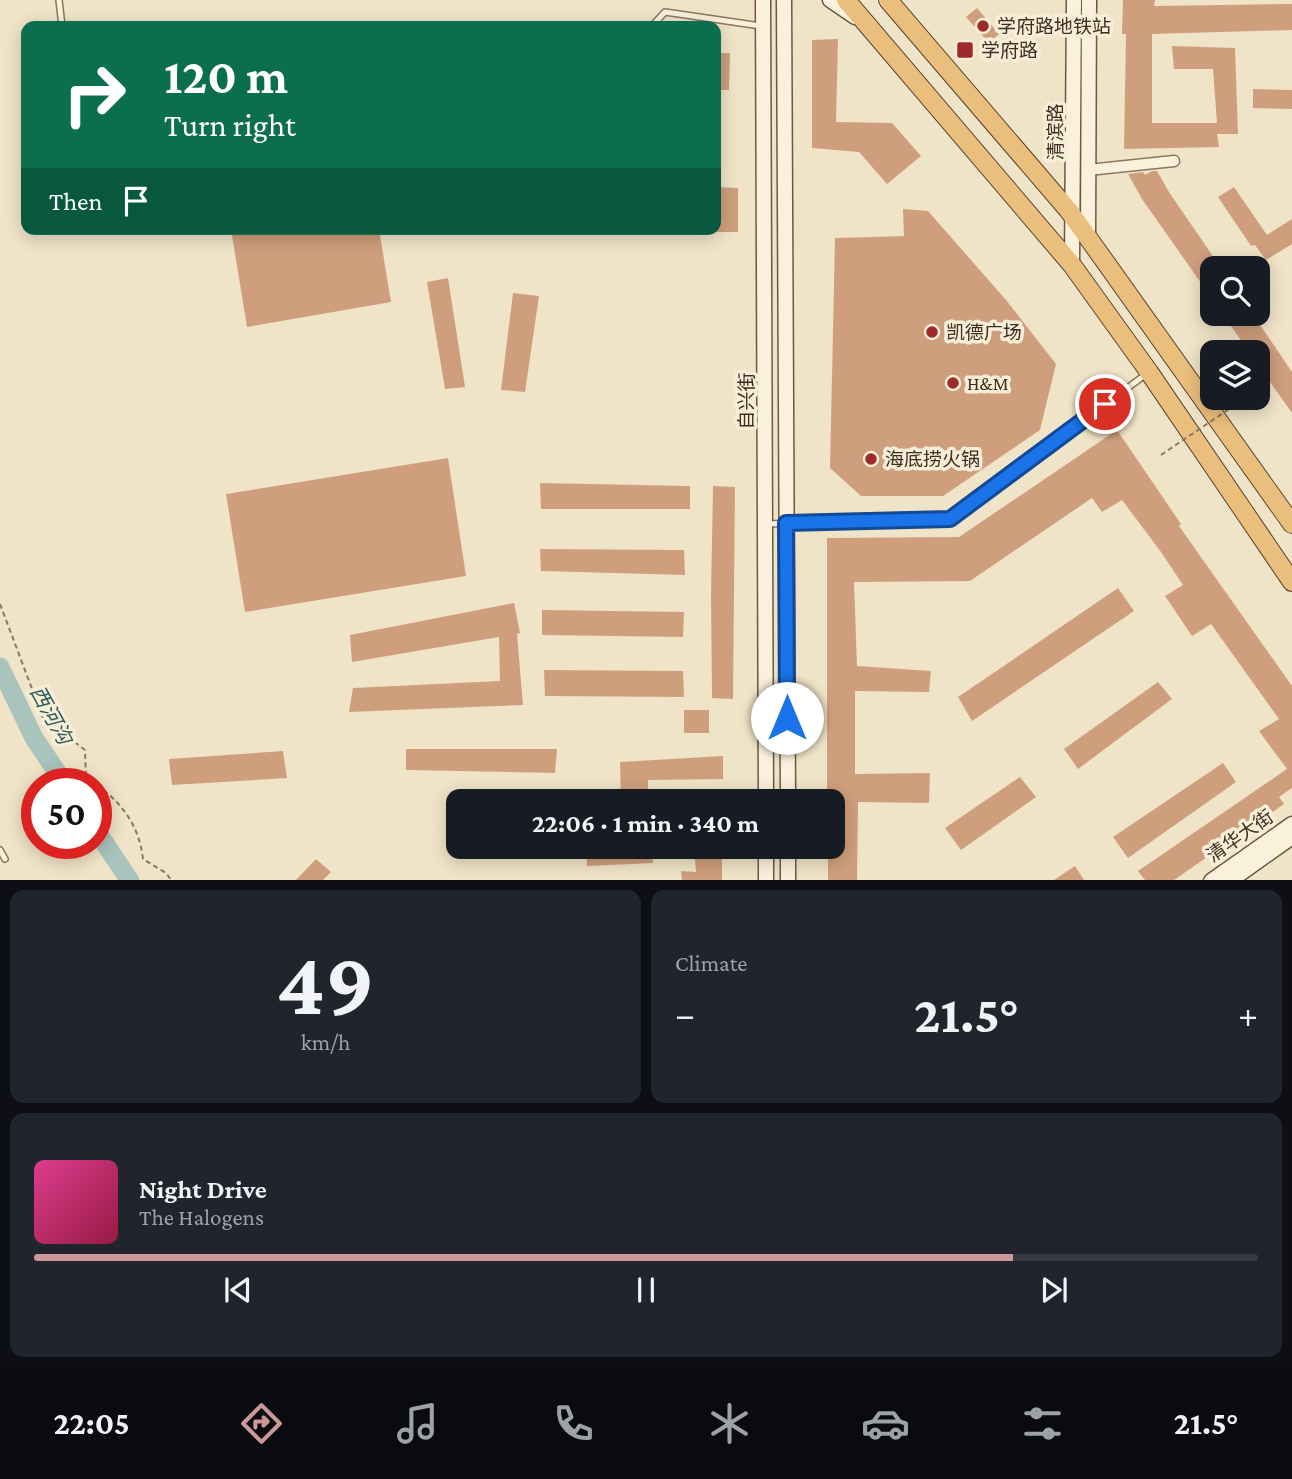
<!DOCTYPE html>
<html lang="en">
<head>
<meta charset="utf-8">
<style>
	:root { --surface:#171b24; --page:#20242c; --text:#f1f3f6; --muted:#9ea1a6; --line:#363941; --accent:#cc999b }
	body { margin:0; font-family:"Crimson Pro","Noto Sans SC",serif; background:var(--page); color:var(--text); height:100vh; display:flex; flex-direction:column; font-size:26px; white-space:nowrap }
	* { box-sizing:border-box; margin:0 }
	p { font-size:23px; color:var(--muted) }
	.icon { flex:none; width:38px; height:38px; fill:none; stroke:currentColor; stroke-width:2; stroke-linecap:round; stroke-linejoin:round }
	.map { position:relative; height:880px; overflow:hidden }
	.details { display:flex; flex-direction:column; gap:10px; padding:10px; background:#0d0f14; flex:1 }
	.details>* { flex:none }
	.top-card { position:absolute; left:21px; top:21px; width:700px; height:214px; border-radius:14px; box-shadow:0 4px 18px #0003; background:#0b6e4f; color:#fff; overflow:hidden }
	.buttons { position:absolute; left:1200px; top:256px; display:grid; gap:14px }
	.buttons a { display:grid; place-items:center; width:70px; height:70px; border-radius:14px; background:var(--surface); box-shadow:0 4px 18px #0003; font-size:35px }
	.speed { position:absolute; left:21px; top:768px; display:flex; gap:14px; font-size:35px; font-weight:700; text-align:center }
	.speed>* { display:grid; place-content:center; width:91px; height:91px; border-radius:50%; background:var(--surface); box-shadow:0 4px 18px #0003; line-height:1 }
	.speed .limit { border:10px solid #d22; background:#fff; color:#111 }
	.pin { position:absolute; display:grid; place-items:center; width:60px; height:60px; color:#fff; margin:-30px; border:4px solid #fff; border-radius:50%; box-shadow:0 2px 7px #0007 }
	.me { position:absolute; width:77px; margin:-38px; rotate:0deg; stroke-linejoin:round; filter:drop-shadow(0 0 5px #0008) }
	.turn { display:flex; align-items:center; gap:24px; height:147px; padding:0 28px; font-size:32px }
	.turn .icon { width:91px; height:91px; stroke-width:2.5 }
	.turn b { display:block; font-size:49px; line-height:60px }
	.then { display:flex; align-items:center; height:66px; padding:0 28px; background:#0003; gap:14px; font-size:26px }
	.big { font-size:52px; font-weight:700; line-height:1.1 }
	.details .widget { flex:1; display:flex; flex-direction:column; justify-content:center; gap:10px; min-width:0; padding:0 24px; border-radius:14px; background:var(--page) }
	.details .dial { align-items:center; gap:0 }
	.dial b { font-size:91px; line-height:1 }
	.song { display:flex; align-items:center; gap:21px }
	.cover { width:84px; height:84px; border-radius:10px; background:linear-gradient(135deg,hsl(330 70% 55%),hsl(340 70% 35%)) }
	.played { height:7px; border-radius:4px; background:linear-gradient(90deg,var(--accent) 80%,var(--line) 80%) }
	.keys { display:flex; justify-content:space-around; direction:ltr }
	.heat { display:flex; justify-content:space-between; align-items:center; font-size:38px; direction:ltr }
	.details .tiles { flex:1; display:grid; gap:10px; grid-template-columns:1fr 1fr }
	.widget:last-child { grid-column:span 2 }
	.trip { position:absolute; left:446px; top:789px; width:399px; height:70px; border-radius:14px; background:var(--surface); box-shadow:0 4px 18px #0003; font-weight:700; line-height:70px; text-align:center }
	.menu { display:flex; height:112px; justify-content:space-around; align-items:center; background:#090b0e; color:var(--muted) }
	.menu .icon { width:49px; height:49px }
	.menu .active { color:var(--accent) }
	.menu b { font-size:32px; color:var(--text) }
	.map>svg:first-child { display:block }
</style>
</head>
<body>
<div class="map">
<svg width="1292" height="881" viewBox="0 0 1292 881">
	<rect width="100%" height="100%" fill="#f0e4c8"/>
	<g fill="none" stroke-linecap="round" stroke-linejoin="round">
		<path stroke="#a9c4bc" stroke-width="19" d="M0 667 34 738 65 784
			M96 830 130 881"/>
	</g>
	<path fill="#cf9f7d" d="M1123 0H1155L1154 6 1292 4V30L1152 34V123H1217L1213 69H1174L1172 46 1235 48 1238 134H1217L1219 147 1124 149 1126 34H1122Z
		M977 8 999 34 989 43 966 17Z
		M838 39 836 122 892 123 921 156 887 184 859 152 812 148V40Z
		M716 53H730L729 90H716Z
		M1253 89 1292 90V109L1253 108Z
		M1152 171H1157L1169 192 1221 268H1213V300L1142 199 1128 174 1143 172 1145 175Z
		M716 187 738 188V232H716Z
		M1234 187 1267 235 1292 219V244L1266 260 1255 245 1251 246 1218 197Z
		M903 209 928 211 1006 300 1056 364 1040 430 943 496H861L830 468 835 238 904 236Z
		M231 229H379L391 302 247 327Z
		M448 278 465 387 445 389 427 282Z
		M513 293 539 296 525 392 501 390Z
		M1222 313H1252L1292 372V413L1258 365V352H1249Z
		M1117 430 1181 524 1179 526 1292 686V788L1279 797 1284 804 1174 880H1145L1138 871 1287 769 1259 731 1279 719 1211 624 1192 636 1165 596 1183 585 1161 552 1122 500 1102 512 1092 498 970 581 854 582 857 666 931 671 929 692 855 691V774L930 773 929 803 858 802 857 880H828V847H833V802H827V538L959 537Z
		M448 458 466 576 245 612 226 494Z
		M540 483 690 486V509H541Z
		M713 486 735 487 733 699 712 698 711 595Z
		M540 549 684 550 685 575 541 571Z
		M1118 588 1134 611 972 721 958 697Z
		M514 603 520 633 517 634 523 705 349 712 353 688 500 681 499 637 352 662 350 635Z
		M542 610 684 612 683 637 542 635Z
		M544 670 683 671 684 697 545 696Z
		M1158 682 1172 699 1078 769 1064 749Z
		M684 710H709V733H684Z
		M406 749H557L555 773 406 770Z
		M283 751 287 778 172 785 169 759Z
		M723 756V779L648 780V801L621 800 620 762Z
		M1223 763 1236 782 1128 858 1113 837Z
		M1020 777 1036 797 961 850 945 828Z
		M587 847H652L653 863 587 866Z
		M694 847H722V880H682L681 871 696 872Z
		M316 859 331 872 323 880H296Z
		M1075 866 1084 880H1054Z"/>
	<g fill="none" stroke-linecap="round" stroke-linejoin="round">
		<defs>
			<path id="service" d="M59 0 62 26
				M652 26 665 12 761 26
				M765 524 950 519 1145 375
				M0 850 5 859"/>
			<path id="minor" d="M1088 170 1174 161"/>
			<path id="secondary" d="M763 0 766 802
				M784 0 788 802
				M830 0 855 17
				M1088 237 1089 0
				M1072 265 1074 0
				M766 847V881
				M788 847V881
				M1211 881 1292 824
				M1230 881 1292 837"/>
			<path id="trunk" d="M846 0 1072 265 1149 372 1292 582
				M888 0 1069 211 1292 524"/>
		</defs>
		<use href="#service" stroke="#8d765c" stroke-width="8"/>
		<use href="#minor" stroke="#8d765c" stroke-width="13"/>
		<use href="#secondary" stroke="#6f573f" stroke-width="17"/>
		<use href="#trunk" stroke="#5b4430" stroke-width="20"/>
		<path stroke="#8d765c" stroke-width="2" stroke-dasharray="5 3.5" stroke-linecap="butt" d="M1258 390 1259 389
			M0 604 43 718 85 750 86 777 96 784
			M97 785C123 804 139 826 143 859L166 873 172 881"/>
		<use href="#service" stroke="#faf1dc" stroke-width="5"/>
		<use href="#minor" stroke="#faf1dc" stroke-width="10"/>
		<use href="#secondary" stroke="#faf1dc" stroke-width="14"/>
		<use href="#trunk" stroke="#eabe7c" stroke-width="18"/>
		<path stroke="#8d765c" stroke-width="2" stroke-dasharray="5 3.5" stroke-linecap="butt" d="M1161 455 1247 397"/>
	</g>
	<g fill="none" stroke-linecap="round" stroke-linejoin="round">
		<defs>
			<path id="route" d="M787 718 786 523 950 519 1105 404"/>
		</defs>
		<use href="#route" stroke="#114b97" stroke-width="18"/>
		<use href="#route" stroke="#1a73e8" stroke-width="12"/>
	</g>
	<g fill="#9e2a2b" stroke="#f7eed8" stroke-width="2.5">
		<circle cx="983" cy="26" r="7"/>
		<rect x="956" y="41" width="18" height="18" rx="3.5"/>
		<circle cx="932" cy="332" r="7"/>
		<circle cx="953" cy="383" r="7"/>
		<circle cx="871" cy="459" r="7"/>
	</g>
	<g text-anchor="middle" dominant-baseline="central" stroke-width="7" stroke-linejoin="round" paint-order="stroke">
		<g font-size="19" fill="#3d2e20" stroke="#f7eed8" text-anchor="start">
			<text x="997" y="26">学府路地铁站</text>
			<text x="981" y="50">学府路</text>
			<text x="946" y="332">凯德广场</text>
			<text x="967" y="383">H&amp;M</text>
			<text x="885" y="459">海底捞火锅</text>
		</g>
		<g font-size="19" fill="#3d2e20" stroke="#f7eed8">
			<text transform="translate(1055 132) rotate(-90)">清滨路</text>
			<text transform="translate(746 401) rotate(-90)">自兴街</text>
			<text transform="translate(1240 836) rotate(-35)">清华大街</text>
		</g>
		<g font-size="21" font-style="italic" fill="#2f5d5a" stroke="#f7eed8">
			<text transform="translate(51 715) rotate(61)">西河沟</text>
		</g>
	</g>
</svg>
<div class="buttons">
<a><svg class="icon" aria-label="search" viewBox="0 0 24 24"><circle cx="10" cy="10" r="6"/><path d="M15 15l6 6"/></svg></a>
<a><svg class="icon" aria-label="layers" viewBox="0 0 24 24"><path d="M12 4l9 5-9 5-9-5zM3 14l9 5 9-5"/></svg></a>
</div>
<div class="speed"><div class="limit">50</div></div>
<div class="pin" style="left:1105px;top:404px;background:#d93025"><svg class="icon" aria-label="arrive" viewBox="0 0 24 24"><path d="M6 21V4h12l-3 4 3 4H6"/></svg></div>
<svg class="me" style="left:787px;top:718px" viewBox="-20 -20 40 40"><circle r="19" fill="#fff"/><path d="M0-13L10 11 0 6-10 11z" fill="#1a73e8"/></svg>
<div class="trip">22:06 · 1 min · 340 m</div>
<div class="top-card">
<div class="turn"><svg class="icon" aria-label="right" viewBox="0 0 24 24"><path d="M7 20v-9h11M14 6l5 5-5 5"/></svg><div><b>120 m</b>Turn right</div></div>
<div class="then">Then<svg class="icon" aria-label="arrive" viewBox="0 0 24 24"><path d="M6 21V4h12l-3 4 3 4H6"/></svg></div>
</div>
</div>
<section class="details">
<div class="tiles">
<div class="widget dial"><b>49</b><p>km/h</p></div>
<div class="widget"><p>Climate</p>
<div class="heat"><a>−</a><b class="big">21.5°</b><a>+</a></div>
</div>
<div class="widget">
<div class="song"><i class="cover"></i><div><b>Night Drive</b><p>The Halogens</p></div></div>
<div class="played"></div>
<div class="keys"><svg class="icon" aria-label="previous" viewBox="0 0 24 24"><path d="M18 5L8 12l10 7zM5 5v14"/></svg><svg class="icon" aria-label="pause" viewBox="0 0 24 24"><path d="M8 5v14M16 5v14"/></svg><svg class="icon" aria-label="next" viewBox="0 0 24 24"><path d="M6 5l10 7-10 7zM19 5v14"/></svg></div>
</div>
</div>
</section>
<nav class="menu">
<b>22:05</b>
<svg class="icon active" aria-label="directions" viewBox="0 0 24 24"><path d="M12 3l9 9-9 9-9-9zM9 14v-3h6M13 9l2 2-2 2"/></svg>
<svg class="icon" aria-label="music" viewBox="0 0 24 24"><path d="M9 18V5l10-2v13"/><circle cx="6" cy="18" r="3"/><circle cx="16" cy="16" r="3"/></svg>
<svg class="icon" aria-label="phone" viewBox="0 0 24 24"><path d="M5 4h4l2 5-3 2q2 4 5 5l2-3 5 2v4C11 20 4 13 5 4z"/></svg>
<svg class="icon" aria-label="climate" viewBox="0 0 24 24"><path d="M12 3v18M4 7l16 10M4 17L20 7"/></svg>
<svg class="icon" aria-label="car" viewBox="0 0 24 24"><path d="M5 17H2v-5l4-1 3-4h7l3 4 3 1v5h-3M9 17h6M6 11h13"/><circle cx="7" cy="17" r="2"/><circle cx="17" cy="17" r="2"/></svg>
<svg class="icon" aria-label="filters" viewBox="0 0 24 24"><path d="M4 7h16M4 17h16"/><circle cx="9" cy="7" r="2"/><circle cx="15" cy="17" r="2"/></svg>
<b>21.5°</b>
</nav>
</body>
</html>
